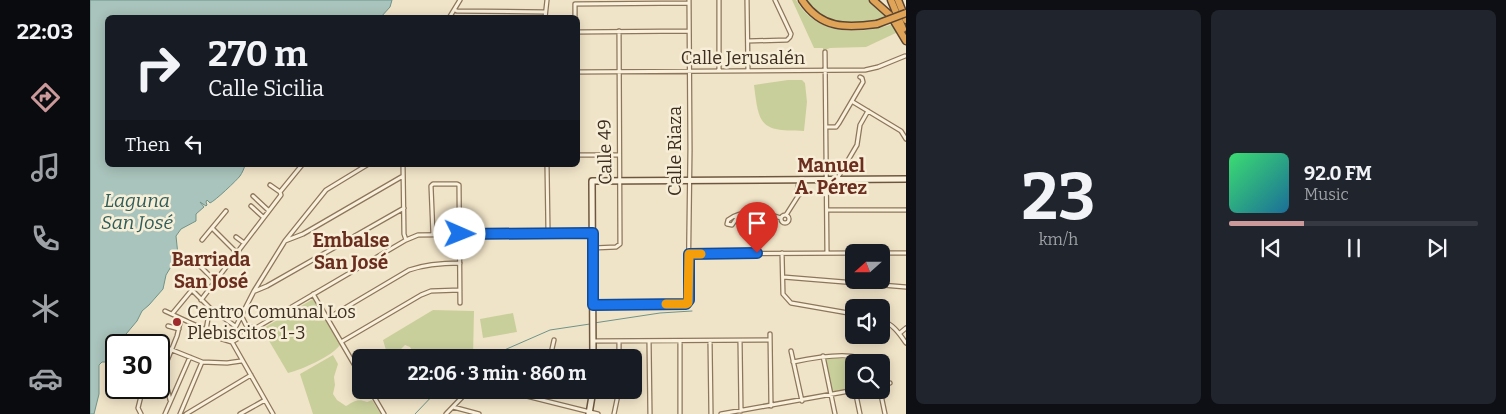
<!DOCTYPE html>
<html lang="en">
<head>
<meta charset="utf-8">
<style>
	:root { --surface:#171b24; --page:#20242c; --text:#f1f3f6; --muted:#9ea1a6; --line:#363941; --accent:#cc999b }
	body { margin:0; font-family:Bitter,serif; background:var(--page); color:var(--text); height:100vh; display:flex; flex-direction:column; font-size:19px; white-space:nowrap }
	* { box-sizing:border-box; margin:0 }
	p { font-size:16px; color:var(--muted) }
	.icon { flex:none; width:28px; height:28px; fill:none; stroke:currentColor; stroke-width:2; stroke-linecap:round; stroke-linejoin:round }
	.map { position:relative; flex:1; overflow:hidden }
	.side { display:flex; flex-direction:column; gap:10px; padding:10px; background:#0d0f14; width:600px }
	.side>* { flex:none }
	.hud { position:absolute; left:15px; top:15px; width:475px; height:152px; border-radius:8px; box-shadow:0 2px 12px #0003; background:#171b24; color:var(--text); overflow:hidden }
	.needle { width:32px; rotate:249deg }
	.buttons { position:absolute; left:755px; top:244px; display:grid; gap:10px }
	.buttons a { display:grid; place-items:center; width:45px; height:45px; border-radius:8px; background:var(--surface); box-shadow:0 2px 12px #0003; font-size:25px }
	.speed { position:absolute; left:15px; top:334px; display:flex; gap:10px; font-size:25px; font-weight:700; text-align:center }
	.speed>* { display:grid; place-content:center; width:65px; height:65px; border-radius:50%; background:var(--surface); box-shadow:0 2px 12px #0003; line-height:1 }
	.speed .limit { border:2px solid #111; border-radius:8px; background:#fff; color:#111 }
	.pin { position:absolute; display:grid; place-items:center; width:42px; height:42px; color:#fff; margin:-51px -21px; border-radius:50% 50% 50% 0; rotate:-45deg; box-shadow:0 0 5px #0007 }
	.pin .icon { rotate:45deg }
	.me { position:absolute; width:55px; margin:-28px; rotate:91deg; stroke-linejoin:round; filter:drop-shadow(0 0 4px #0008) }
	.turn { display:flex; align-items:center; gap:18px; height:105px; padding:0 20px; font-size:22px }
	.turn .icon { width:65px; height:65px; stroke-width:2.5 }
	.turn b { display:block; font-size:35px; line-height:42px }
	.then { display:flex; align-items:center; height:48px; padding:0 20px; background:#0003; gap:10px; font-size:19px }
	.side .widget { flex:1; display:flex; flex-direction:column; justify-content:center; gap:8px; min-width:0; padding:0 18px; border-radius:8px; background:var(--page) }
	.side .dial { align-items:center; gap:0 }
	.dial b { font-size:65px; line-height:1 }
	.song { display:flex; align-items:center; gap:15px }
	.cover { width:60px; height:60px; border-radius:8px; background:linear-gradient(135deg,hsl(140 70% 55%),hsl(200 70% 35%)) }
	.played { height:5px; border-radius:2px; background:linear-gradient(90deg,var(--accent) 30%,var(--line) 30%) }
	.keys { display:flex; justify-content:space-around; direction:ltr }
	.side .tiles { flex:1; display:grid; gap:10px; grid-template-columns:repeat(2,1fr) }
	.trip { position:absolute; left:262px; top:349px; width:290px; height:50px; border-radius:8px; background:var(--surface); box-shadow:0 2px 12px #0003; font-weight:700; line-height:50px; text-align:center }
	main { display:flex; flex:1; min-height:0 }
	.tabs { display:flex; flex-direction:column; width:90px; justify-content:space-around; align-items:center; background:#090b0e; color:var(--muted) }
	.tabs .icon { width:35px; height:35px }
	.tabs .selected { color:var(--accent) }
	.tabs b { font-size:22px; color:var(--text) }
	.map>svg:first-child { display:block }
</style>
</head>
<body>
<main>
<nav class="tabs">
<b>22:03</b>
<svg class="icon selected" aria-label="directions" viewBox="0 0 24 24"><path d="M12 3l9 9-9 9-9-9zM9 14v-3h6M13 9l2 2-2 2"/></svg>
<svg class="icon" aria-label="music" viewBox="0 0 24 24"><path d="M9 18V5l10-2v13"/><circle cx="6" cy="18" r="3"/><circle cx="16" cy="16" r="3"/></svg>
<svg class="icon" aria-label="phone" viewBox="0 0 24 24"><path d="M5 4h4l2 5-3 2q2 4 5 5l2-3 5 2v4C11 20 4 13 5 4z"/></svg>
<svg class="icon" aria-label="climate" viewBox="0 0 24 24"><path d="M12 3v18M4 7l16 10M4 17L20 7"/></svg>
<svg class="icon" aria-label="car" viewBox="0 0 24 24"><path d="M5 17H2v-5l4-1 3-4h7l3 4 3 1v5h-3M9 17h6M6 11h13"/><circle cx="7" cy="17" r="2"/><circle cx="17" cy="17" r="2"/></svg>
</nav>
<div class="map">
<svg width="816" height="414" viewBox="0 0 816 414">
	<rect width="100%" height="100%" fill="#f0e4c8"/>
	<path fill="#c9cf9b" d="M702 0H706C727 36 768 35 803 24L808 32 776 47 740 48 733 51V48H724Z
		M714 0H779L798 16C777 23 748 29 728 15 722 11 718 5 714 0Z
		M698 80H712L715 83 717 102 714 131C671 131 669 127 664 85Z
		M223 299 250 345C241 357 213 369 198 373L172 329Z
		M343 310 384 311 383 357H326L320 347 315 345 306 354 298 357 293 340Z
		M423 313 427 332 393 338 390 319Z
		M243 355 248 364 244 377 245 385 243 394 247 400 256 406C264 401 268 398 277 402L282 400 291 414H223L210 374Z
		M737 358 768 359 776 362H764V389L742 392 735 360Z"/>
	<path fill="#a9c4bc" stroke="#6f938a" d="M0 0H302L300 7 291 17 18 18V165H155C154 169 152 173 150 176 147 180 125 201 120 203L117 200 116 202 117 205 116 206 110 202 114 207 106 214V221L91 229 86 236 88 255 76 275 73 289 59 305 52 311 47 321 31 340H29L27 343 29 345H26V357L19 362H12L9 365V394L4 414H0Z"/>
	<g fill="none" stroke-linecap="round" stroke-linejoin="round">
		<path stroke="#6f938a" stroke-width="1" d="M504 323 570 313 602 311
			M396 358 460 330 500 324
			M325 414 348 390"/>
		<defs>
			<path id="street" d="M629 0V71
				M657 0 658 71
				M365 10 367 11 455 12
				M359 18 370 0
				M455 18 457 0
				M485 18V4L599 3
				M488 32 599 31
				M658 41 697 40 700 37 701 34 685 0
				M735 52 737 253
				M488 72 775 70 788 67 815 56
				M763 102 811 131 816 139
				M737 127H746L749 123 773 82 772 78 770 77
				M488 155H529
				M313 165 314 234 316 240
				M747 179 767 145 770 125 778 111
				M180 185 190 192
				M709 195 707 192 709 181
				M163 196 178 210
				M161 206 173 217
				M737 210H816
				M691 219a4 4 0 1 1 8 0a4 4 0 1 1-8 0Z
				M649 215 642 225 637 224 638 220C652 209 674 212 691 218
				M696 215 710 193 711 184 709 183
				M122 228 147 253
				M457 233 458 230 457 165
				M343 234 341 186 343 184H367L369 185 370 303
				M146 237 154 243
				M112 240 136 211
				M195 241 213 234 313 176
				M503 248 526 247 530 244 529 31
				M692 253 693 294 701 303 764 314
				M791 253H816
				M599 254 764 253
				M110 266 125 281
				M693 277 816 287
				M97 285 120 308 145 326
				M165 291 177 286 314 208
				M223 294 271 376
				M111 300 191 195 190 192 212 165
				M503 305 596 304 598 303 600 150 599 0
				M75 311 116 330 132 339 142 342
				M82 314 101 291
				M151 315 156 325 164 328
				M238 318 319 270C336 264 352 263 370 263
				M791 320C803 324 809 333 816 343
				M78 326 89 329
				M116 330 120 308
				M810 333 816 328
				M680 334 681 406
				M503 341 680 340
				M529 341V358
				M559 341 560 414
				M590 341V414
				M620 341 621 414
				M650 341 651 411
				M142 342 316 240 328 235 502 233
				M251 342 331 295 341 291 370 290
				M55 345 57 340 112 362 137 363 151 361
				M701 351 712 401
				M733 356 745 414
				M460 358 464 340
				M703 362C722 358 764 350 779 362
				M69 368 73 371 80 400
				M73 371 87 336 91 319
				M791 385 800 383
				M280 390 294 414
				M412 390 508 414
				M765 390 770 414
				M790 390 795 414
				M363 407 389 414
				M51 414 48 408 53 388
				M75 414 100 357
				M90 414 112 362
				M96 414 161 375
				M150 414 175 400
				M183 414 142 342V334L164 291 195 241 236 190 277 165
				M356 414 379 390
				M524 414 529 390
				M631 414 765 390"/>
			<path id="secondary" d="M503 358 502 181 816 179
				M499 414 503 390"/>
			<path id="highway" d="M712 0C731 29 756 28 787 24
				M783 0 801 16 816 41
				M801 0 813 29
				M808 0 816 20"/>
		</defs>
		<use href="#street" stroke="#8d765c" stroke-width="5.5"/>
		<use href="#secondary" stroke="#6f573f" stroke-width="8"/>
		<use href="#highway" stroke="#5b4430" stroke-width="9"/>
		<use href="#street" stroke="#faf1dc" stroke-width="3"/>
		<use href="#secondary" stroke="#faf1dc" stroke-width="5"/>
		<use href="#highway" stroke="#e0a458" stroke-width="6"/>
		<defs>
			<path id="highway-bridge" d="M787 24 816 13"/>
		</defs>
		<use href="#highway-bridge" stroke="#5b4430" stroke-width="9" stroke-linecap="butt"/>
		<use href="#highway-bridge" stroke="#e0a458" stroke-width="6"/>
	</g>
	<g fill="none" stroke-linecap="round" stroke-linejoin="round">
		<defs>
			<path id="route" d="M370 234 503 233V305L596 304 599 300V254L667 253"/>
		</defs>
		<use href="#route" stroke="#114b97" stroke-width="12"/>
		<use href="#route" stroke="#1a73e8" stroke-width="9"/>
		<path stroke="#f59e0b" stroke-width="9" d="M576 304H596L598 303 599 254H611"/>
	</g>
	<circle fill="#9e2a2b" stroke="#f7eed8" stroke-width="2" cx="87" cy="322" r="5"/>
	<g text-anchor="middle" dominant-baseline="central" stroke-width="5" stroke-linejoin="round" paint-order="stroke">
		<g font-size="18" fill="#3d2e20" stroke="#f7eed8">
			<text x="653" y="58">Calle Jerusalén</text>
			<text transform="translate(585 151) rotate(-90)">Calle Riaza</text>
			<text transform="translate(515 152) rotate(-91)">Calle 49</text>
		</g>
		<g font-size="18" fill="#3d2e20" stroke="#f7eed8" text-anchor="start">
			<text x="97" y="312">Centro Comunal Los<tspan x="97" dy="21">Plebiscitos 1-3</tspan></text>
		</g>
		<g font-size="19" font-weight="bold" fill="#6b2e1e" stroke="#f7eed8">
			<text x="741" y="165">Manuel<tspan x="741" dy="22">A. Pérez</tspan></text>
			<text x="261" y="240">Embalse<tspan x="261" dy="22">San José</tspan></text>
			<text x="121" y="259">Barriada<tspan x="121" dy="22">San José</tspan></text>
		</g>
		<g font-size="19" font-style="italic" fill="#2f5d5a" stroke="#f7eed8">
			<text x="47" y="200">Laguna<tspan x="47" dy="22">San José</tspan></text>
		</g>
	</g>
</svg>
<div class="buttons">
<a><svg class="needle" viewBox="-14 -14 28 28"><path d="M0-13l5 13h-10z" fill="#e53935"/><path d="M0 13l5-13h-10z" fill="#9ea1a6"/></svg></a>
<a><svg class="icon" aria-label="sound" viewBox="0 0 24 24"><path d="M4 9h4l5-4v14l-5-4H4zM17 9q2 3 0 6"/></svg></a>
<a><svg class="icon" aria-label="search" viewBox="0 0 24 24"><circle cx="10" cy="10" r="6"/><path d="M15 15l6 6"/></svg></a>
</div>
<div class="speed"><div class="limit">30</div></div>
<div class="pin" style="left:667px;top:253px;background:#d93025"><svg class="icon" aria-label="arrive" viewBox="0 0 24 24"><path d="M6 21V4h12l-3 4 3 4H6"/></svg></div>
<svg class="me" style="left:370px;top:234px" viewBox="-20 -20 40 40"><circle r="19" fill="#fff"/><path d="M0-13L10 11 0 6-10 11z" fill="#1a73e8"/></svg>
<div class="trip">22:06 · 3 min · 860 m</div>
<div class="hud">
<div class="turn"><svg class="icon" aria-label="right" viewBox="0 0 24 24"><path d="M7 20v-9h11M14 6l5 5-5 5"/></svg><div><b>270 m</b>Calle Sicilia</div></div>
<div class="then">Then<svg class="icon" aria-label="left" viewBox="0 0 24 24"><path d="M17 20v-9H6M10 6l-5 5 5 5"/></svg></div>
</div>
</div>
<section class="side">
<div class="tiles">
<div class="widget dial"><b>23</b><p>km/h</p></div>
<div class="widget">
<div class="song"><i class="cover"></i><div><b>92.0 FM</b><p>Music</p></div></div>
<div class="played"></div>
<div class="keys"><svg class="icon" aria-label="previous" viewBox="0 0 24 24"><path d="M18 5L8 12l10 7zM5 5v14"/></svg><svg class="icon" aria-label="pause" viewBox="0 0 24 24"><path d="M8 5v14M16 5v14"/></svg><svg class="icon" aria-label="next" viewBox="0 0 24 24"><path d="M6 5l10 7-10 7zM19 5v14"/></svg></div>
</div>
</div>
</section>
</main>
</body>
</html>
